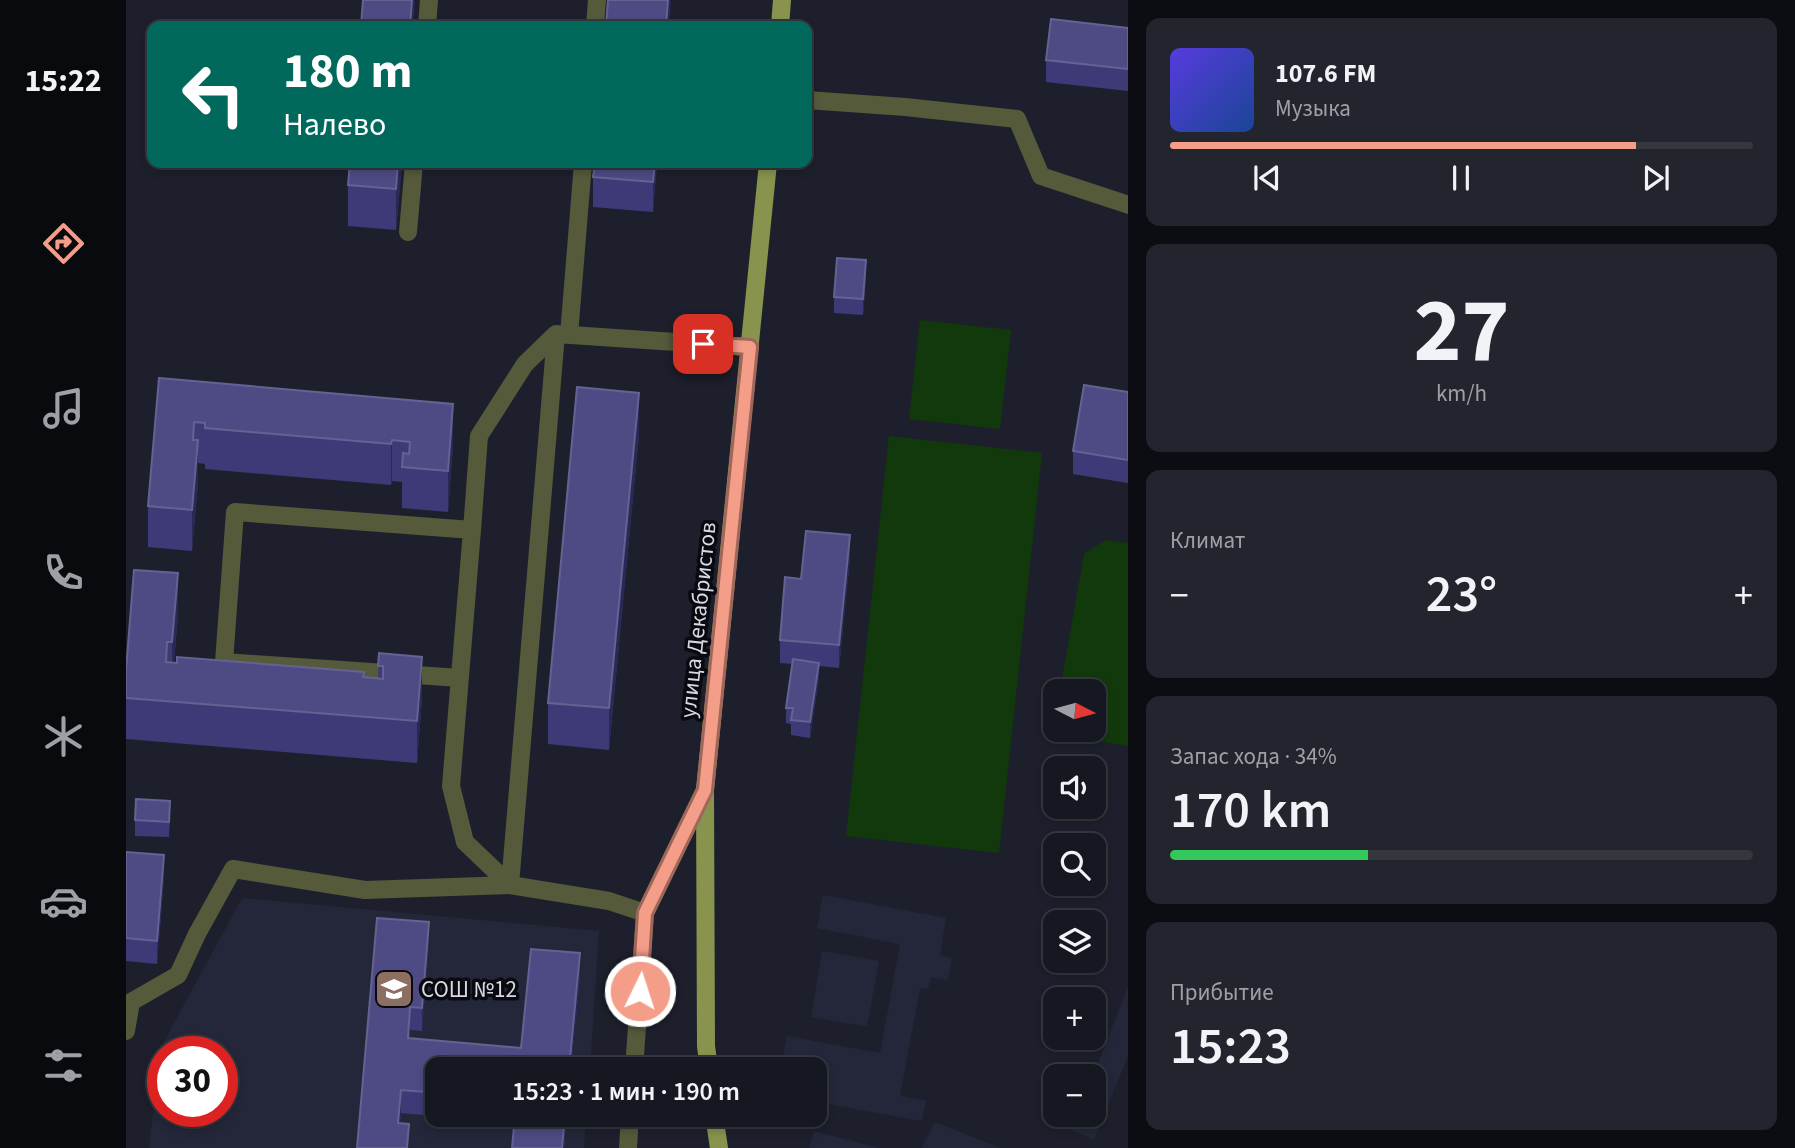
<!DOCTYPE html>
<html lang="ru">
<head>
<meta charset="utf-8">
<style>
	:root { --surface:#161821; --page:#23252e; --text:#f1f3f6; --muted:#9ea0a5; --line:#35373f; --accent:#f49e8a }
	body { margin:0; font-family:"Source Sans 3",sans-serif; background:var(--page); color:var(--text); height:100vh; display:flex; flex-direction:column; font-size:26px; white-space:nowrap }
	* { box-sizing:border-box; margin:0 }
	p { font-size:23px; color:var(--muted) }
	.icon { flex:none; width:38px; height:38px; fill:none; stroke:currentColor; stroke-width:2; stroke-linecap:round; stroke-linejoin:round }
	.map { position:relative; flex:1; overflow:hidden }
	.drawer { display:flex; flex-direction:column; gap:18px; padding:18px; background:#0c0d12; width:667px }
	.drawer>* { flex:none }
	.guide { position:absolute; left:21px; top:21px; width:665px; height:147px; border-radius:14px; box-shadow:0 4px 10px #0003,0 0 0 2px var(--line); background:#00695c; color:#fff; overflow:hidden }
	.needle { width:46px; rotate:96deg }
	.fabs { position:absolute; left:917px; top:679px; display:grid; gap:14px }
	.fabs a { display:grid; place-items:center; width:63px; height:63px; border-radius:14px; background:var(--surface); box-shadow:0 4px 10px #0003,0 0 0 2px var(--line); font-size:35px }
	.speed { position:absolute; left:21px; top:1036px; display:flex; gap:14px; font-size:35px; font-weight:700; text-align:center }
	.speed>* { display:grid; place-content:center; width:91px; height:91px; border-radius:50%; background:var(--surface); box-shadow:0 4px 10px #0003,0 0 0 2px var(--line); line-height:1 }
	.speed .limit { border:10px solid #d22; background:#fff; color:#111 }
	.pin { position:absolute; display:grid; place-items:center; width:60px; height:60px; color:#fff; margin:-30px; border-radius:14px; box-shadow:0 4px 10px #0006 }
	.me { position:absolute; width:77px; margin:-38px; rotate:4deg; stroke-linejoin:round; filter:drop-shadow(0 0 5px #0008) }
	.turn { display:flex; align-items:center; gap:24px; height:147px; padding:0 21px; font-size:32px }
	.turn .icon { width:91px; height:91px; stroke-width:2.5 }
	.turn b { display:block; font-size:49px; line-height:60px }
	.big { font-size:52px; font-weight:600; line-height:1.1 }
	.drawer .widget { flex:1; display:flex; flex-direction:column; justify-content:center; gap:10px; min-width:0; padding:0 24px; border-radius:14px; background:var(--page) }
	.drawer .dial { align-items:center; gap:0 }
	.dial b { font-size:91px; line-height:1 }
	.song { display:flex; align-items:center; gap:21px }
	.cover { width:84px; height:84px; border-radius:10px; background:linear-gradient(135deg,hsl(250 70% 55%),hsl(220 70% 35%)) }
	.played { height:7px; border-radius:4px; background:linear-gradient(90deg,var(--accent) 80%,var(--line) 80%) }
	.keys { display:flex; justify-content:space-around; direction:ltr }
	.heat { display:flex; justify-content:space-between; align-items:center; font-size:38px; direction:ltr }
	.charge { height:10px; border-radius:5px; background:linear-gradient(90deg,#34c759 34%,var(--line) 0) }
	.trip { position:absolute; left:299px; top:1057px; width:402px; height:70px; border-radius:14px; background:var(--surface); box-shadow:0 4px 10px #0003,0 0 0 2px var(--line); font-weight:600; line-height:70px; text-align:center }
	main { display:flex; flex:1; min-height:0 }
	.menu { display:flex; flex-direction:column; width:126px; justify-content:space-around; align-items:center; background:#090a0d; color:var(--muted) }
	.menu .icon { width:49px; height:49px }
	.menu .current { color:var(--accent) }
	.menu b { font-size:32px; color:var(--text) }
	.map>svg:first-child { display:block }
</style>
</head>
<body>
<main>
<nav class="menu">
<b>15:22</b>
<svg class="icon current" aria-label="directions" viewBox="0 0 24 24"><path d="M12 3l9 9-9 9-9-9zM9 14v-3h6M13 9l2 2-2 2"/></svg>
<svg class="icon" aria-label="music" viewBox="0 0 24 24"><path d="M9 18V5l10-2v13"/><circle cx="6" cy="18" r="3"/><circle cx="16" cy="16" r="3"/></svg>
<svg class="icon" aria-label="phone" viewBox="0 0 24 24"><path d="M5 4h4l2 5-3 2q2 4 5 5l2-3 5 2v4C11 20 4 13 5 4z"/></svg>
<svg class="icon" aria-label="climate" viewBox="0 0 24 24"><path d="M12 3v18M4 7l16 10M4 17L20 7"/></svg>
<svg class="icon" aria-label="car" viewBox="0 0 24 24"><path d="M5 17H2v-5l4-1 3-4h7l3 4 3 1v5h-3M9 17h6M6 11h13"/><circle cx="7" cy="17" r="2"/><circle cx="17" cy="17" r="2"/></svg>
<svg class="icon" aria-label="filters" viewBox="0 0 24 24"><path d="M4 7h16M4 17h16"/><circle cx="9" cy="7" r="2"/><circle cx="15" cy="17" r="2"/></svg>
</nav>
<div class="map">
<svg width="1003" height="1148" viewBox="0 0 1003 1148">
	<rect width="100%" height="100%" fill="#1d202c"/>
	<path fill="#232739" fill-rule="evenodd" d="M697 895 820 918 814 955 826 958 822 980 805 977 802 989 794 988 774 1096 800 1101 796 1121 690 1102V1069H655L661 1036 754 1053 774 944 691 928Z
		M116 898 473 931 464 1069H312V1115H460L458 1148H23L35 1047ZM37 1052H96V1111H37Z
		M696 951 753 961 741 1027 685 1017Z
		M1002 987V1056L968 1140 945 1130 951 1115H968L967 1076Z
		M809 1122 874 1148H796Z
		M688 1131 753 1148H683Z"/>
	<path fill="#12390b" d="M794 320 885 330 874 429 783 419Z
		M763 436 916 453 873 853 720 836Z
		M979 540 1002 543V746L947 737 942 730H968V691H934L958 554Z"/>
	<g fill="none" stroke-linecap="round" stroke-linejoin="round">
		<path stroke="#545a3a" stroke-width="18" d="M301 26 303 0
			M469 26 471 0
			M681 100 779 107 891 119 915 176 1003 205
			M282 232 288 163
			M443 335 457 163
			M346 530 353 436 399 364 430 334 624 347
			M334 678 98 662 109 512 346 530 325 786 339 842 384 885
			M384 885 430 334
			M0 1031 5 1002 52 975 71 934 107 869 239 890 384 885 483 901 519 913
			M508 1069 519 913 579 790
			M502 1148 504 1115"/>
		<path stroke="#88934e" stroke-width="18" d="M654 26 656 0
			M583 1069 580 1046 579 790 642 163
			M588 1115 593 1148"/>
	</g>
	<path fill="#3e3a78" d="M1002 28V91L920 82V60Z
		M224 163H276L270 230 222 226V185Z
		M531 163 527 212 467 207V177Z
		M740 276 737 315 708 313V297Z
		M33 378 327 445 322 512 276 508V482L266 481 265 485 79 469V464L72 463V482L66 551 22 547V506Z
		M1002 392V483L947 474V451Z
		M513 434 483 750 422 744V703Z
		M724 558 713 668 693 666V678L684 738 665 735V724L660 723V708L667 664 654 663V640L675 579Z
		M52 615 48 662 252 678 253 653 296 698 291 763 0 739V670Z
		M44 816 43 837 9 836V820Z
		M0 852 38 878 31 964 0 961Z
		M303 945 296 1031 284 1030V1038L395 1048 454 976 445 1069H312V1115H441L438 1148 388 1123 275 1113 274 1123 231 1148Z"/>
	<path fill="#2a2855" d="M286 0H289L287 26H284Z
		M542 0H545L543 26H540Z
		M272 163H276L270 230V189Z
		M529 163H531L527 212V182Z
		M740 260V276L737 315V299Z
		M513 393V434L483 750V708Z
		M327 404V445L322 512V471Z
		M72 440V482L66 551V510Z
		M266 440V481L265 485V444Z
		M724 535V558L713 668V645Z
		M52 573V615L46 683V642Z
		M296 657V698L291 763V721Z
		M693 663V678L684 738V722Z
		M38 855V878L31 964V941Z
		M303 922V945L296 1031V1008Z
		M454 953V976L445 1069H443Z
		M284 1007V1030L282 1061V1038Z
		M275 1090V1113L272 1145V1123Z
		M439 1115H441L438 1148H436Z"/>
	<path fill="#4e4b84" stroke="#646292" stroke-width="2" d="M237 0H286L284 26H235Z
		M482 0H542L540 26H480Z
		M925 19 1002 28V69L920 60Z
		M224 163H272L270 189 222 185Z
		M469 163H529L527 182 467 177Z
		M711 258 740 260 737 299 708 297Z
		M33 378 327 404 322 471 276 467 277 453 283 454 284 442 266 440 265 444 79 428V423L68 422 67 440H72L66 510 22 506Z
		M958 385 1002 392V460L947 451Z
		M451 387 513 393 483 708 422 703Z
		M680 531 724 535 713 645 654 640 659 577 675 579Z
		M8 570 52 573 46 642H41L40 662 51 663V657L238 672 237 677 257 679V666H252L253 653 296 657 291 721 0 698V670Z
		M667 659 693 663 684 722 665 720 667 708H660Z
		M10 799 44 801 43 822 9 820Z
		M0 852 38 855 31 941 0 938Z
		M251 918 303 922 296 1008 284 1007 282 1038 395 1048 405 949 454 953 443 1069H312V1093L275 1090 272 1123 283 1124 281 1148H231Z
		M389 1115H439L436 1148H386Z"/>
	<g fill="none" stroke-linecap="round" stroke-linejoin="round">
		<defs>
			<path id="route" d="M514 991 519 913 579 790 624 347 577 344"/>
		</defs>
		<use href="#route" stroke="#9f675a" stroke-width="18"/>
		<use href="#route" stroke="#f49e8a" stroke-width="12"/>
	</g>
	<defs>
		<symbol id="school-square" viewBox="-11 -11 22 22"><rect x="-9" y="-9" width="18" height="18" rx="4" fill="#8d6e63" stroke="#090a0f"/><path d="M0-5L7-2L0 1L-7-2ZM-4 1L0 2.5L4 1V4Q0 6-4 4Z" fill="#fff"/></symbol>
	</defs>
	<g fill-rule="evenodd">
		<use href="#school-square" x="246" y="967" width="44" height="44"/>
	</g>
	<g text-anchor="middle" dominant-baseline="central" stroke-width="7" stroke-linejoin="round" paint-order="stroke">
		<g font-size="23" fill="#d8dae3" stroke="#090a0f">
			<text transform="translate(572 620) rotate(-84)">улица Декабристов</text>
		</g>
		<g font-size="23" fill="#d8dae3" stroke="#090a0f" text-anchor="start">
			<text x="295" y="989">СОШ №12</text>
		</g>
	</g>
</svg>
<div class="fabs">
<a><svg class="needle" viewBox="-14 -14 28 28"><path d="M0-13l5 13h-10z" fill="#e53935"/><path d="M0 13l5-13h-10z" fill="#9ea0a5"/></svg></a>
<a><svg class="icon" aria-label="sound" viewBox="0 0 24 24"><path d="M4 9h4l5-4v14l-5-4H4zM17 9q2 3 0 6"/></svg></a>
<a><svg class="icon" aria-label="search" viewBox="0 0 24 24"><circle cx="10" cy="10" r="6"/><path d="M15 15l6 6"/></svg></a>
<a><svg class="icon" aria-label="layers" viewBox="0 0 24 24"><path d="M12 4l9 5-9 5-9-5zM3 14l9 5 9-5"/></svg></a>
<a>+</a>
<a>−</a>
</div>
<div class="speed"><div class="limit">30</div></div>
<div class="pin" style="left:577px;top:344px;background:#d93025"><svg class="icon" aria-label="arrive" viewBox="0 0 24 24"><path d="M6 21V4h12l-3 4 3 4H6"/></svg></div>
<svg class="me" style="left:514px;top:991px" viewBox="-20 -20 40 40"><circle r="17" fill="#f49e8a" stroke="#fff" stroke-width="3"/><path d="M0-11L8 9 0 5-8 9z" fill="#fff"/></svg>
<div class="trip">15:23 · 1 мин · 190 m</div>
<div class="guide">
<div class="turn"><svg class="icon" aria-label="left" viewBox="0 0 24 24"><path d="M17 20v-9H6M10 6l-5 5 5 5"/></svg><div><b>180 m</b>Налево</div></div>
</div>
</div>
<section class="drawer">
<div class="widget">
<div class="song"><i class="cover"></i><div><b>107.6 FM</b><p>Музыка</p></div></div>
<div class="played"></div>
<div class="keys"><svg class="icon" aria-label="previous" viewBox="0 0 24 24"><path d="M18 5L8 12l10 7zM5 5v14"/></svg><svg class="icon" aria-label="pause" viewBox="0 0 24 24"><path d="M8 5v14M16 5v14"/></svg><svg class="icon" aria-label="next" viewBox="0 0 24 24"><path d="M6 5l10 7-10 7zM19 5v14"/></svg></div>
</div>
<div class="widget dial"><b>27</b><p>km/h</p></div>
<div class="widget"><p>Климат</p>
<div class="heat"><a>−</a><b class="big">23°</b><a>+</a></div>
</div>
<div class="widget"><p>Запас хода · 34%</p><b class="big">170 km</b><div class="charge"></div></div>
<div class="widget"><p>Прибытие</p><b class="big">15:23</b></div>
</section>
</main>
</body>
</html>
